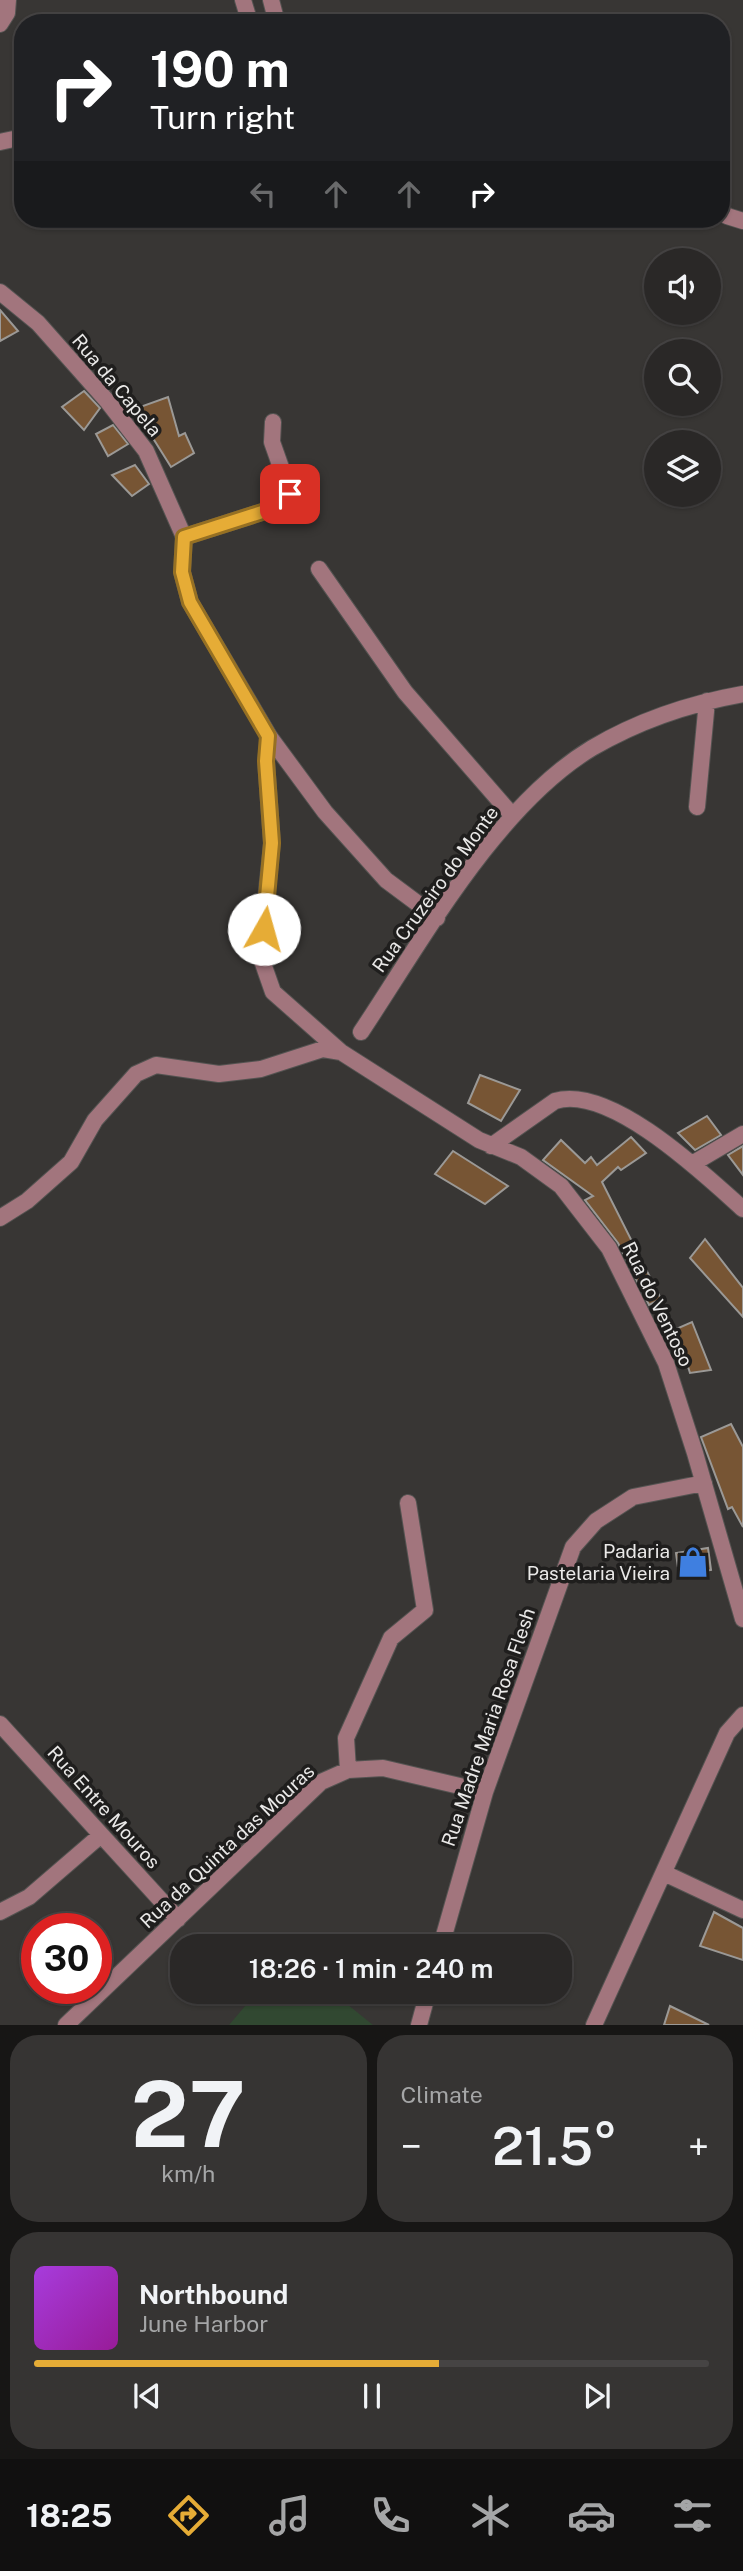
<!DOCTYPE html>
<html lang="en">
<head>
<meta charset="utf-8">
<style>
	:root { --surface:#2a2827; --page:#363433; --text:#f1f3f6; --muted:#a5a6a7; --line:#464444; --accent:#e6ac36 }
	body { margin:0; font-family:"Public Sans",sans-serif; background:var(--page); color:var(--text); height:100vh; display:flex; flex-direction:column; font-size:26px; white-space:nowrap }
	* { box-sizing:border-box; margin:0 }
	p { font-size:23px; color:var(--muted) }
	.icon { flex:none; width:38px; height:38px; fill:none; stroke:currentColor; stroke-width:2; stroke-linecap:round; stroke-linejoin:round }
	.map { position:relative; height:2025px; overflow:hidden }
	.details { display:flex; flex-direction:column; gap:10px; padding:10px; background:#171615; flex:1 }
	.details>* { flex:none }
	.hud { position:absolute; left:14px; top:14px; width:716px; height:214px; border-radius:28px; box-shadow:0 2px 5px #0004,0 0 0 2px var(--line); background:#202124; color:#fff; overflow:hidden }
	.fabs { position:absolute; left:644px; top:248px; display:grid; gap:14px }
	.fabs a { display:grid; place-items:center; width:77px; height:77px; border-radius:50%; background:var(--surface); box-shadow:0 2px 5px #0004,0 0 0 2px var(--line); font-size:35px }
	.speed { position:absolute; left:21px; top:1913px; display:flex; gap:14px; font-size:35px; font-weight:700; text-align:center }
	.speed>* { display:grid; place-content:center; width:91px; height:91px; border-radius:50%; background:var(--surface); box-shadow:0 2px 5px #0004,0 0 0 2px var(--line); line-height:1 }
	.speed .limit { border:10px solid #d22; background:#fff; color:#111 }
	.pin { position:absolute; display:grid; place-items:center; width:60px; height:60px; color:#fff; margin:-30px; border-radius:14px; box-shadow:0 4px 10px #0006 }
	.me { position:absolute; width:77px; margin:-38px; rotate:7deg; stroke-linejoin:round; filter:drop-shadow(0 0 5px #0008) }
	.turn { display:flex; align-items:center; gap:24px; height:147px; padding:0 21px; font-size:32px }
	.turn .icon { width:91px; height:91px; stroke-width:2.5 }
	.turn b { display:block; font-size:49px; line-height:60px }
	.lanes { display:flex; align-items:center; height:66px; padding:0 21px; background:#0003; justify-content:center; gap:35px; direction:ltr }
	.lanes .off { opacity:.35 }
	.big { font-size:52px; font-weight:600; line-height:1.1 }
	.details .widget { flex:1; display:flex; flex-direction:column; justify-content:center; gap:10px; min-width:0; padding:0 24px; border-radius:28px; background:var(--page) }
	.details .dial { align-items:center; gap:0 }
	.dial b { font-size:91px; line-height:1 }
	.song { display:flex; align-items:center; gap:21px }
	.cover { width:84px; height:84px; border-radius:10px; background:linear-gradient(135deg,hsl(280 70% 55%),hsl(300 70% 35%)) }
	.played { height:7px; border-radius:4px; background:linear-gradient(90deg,var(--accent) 60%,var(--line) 60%) }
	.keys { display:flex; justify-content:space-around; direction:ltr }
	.heat { display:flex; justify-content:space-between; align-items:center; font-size:38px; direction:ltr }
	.details .tiles { flex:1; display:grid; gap:10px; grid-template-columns:1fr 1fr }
	.widget:last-child { grid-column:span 2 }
	.trip { position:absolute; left:170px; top:1934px; width:402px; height:70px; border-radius:28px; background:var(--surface); box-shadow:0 2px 5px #0004,0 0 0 2px var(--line); font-weight:600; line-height:70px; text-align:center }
	.tabs { display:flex; height:112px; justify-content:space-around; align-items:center; background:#111010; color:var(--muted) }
	.tabs .icon { width:49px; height:49px }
	.tabs .active { color:var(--accent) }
	.tabs b { font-size:32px; color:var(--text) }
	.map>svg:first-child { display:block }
</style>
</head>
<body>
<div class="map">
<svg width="743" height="2025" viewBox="0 0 743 2025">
	<rect width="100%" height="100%" fill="#383634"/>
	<path fill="#314831" d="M257 1992H332L373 2025H229Z"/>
	<path fill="#775534" stroke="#9b9996" stroke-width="2" d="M0 310 18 331 0 341Z
		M84 391 100 408 84 430 62 407Z
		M168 397 179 436 185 433 194 453 171 467 151 435 140 407Z
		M113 425 128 444 108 456 96 434Z
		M135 465 149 484 132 496 112 475Z
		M480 1075 520 1090 501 1121 468 1103Z
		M707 1116 721 1135 695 1150 678 1133Z
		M631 1137 646 1153 621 1170 618 1167 602 1182 661 1299 649 1305 618 1243 585 1200 593 1196 543 1160 561 1140 585 1163 591 1157 597 1165Z
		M743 1146V1175L728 1155Z
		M453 1151 508 1186 485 1204 435 1174Z
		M705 1239 743 1288V1317L690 1258Z
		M692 1322 711 1370 690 1373 676 1329Z
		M731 1424 743 1447V1527L732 1507 728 1509 701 1437Z
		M708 1548 711 1570 679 1575 676 1553Z
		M714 1912 743 1928V1960L700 1946Z
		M670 2006 709 2025H664Z"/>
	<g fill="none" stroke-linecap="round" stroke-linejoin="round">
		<defs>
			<path id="minor" d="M243 0 250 23
				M271 0 277 23
				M0 24 7 13 8 0
				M0 142 23 137
				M721 209 727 216 743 221
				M0 292 38 323 108 402 146 451 184 537 182 572 190 602 269 736 266 761 272 843 260 955 273 992 341 1052 479 1140 521 1157 561 1186 609 1248 666 1363 695 1453 743 1619
				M184 537 284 505 290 493 272 442 273 422
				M319 569 405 692 512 815
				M269 736 325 812 386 880 437 918
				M697 807 707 701
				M361 1032C423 939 496 806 592 748 638 721 692 703 743 694
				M491 1146 555 1101C610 1084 704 1174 743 1209
				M692 1164 743 1134
				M0 1218 27 1201 71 1162 95 1120 136 1074 156 1065 219 1074 261 1069 323 1049 341 1052
				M0 1724 178 1919
				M348 1770 346 1738 391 1638 425 1610 408 1503
				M664 1873 743 1910
				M0 1912 29 1897 101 1835
				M441 1946 485 1792 573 1547 596 1521 633 1497 704 1483
				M66 2025 321 1782 348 1770 383 1768 485 1792
				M419 2025 428 1992
				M594 2025 727 1733 743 1715"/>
		</defs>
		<use href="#minor" stroke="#545351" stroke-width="18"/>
		<use href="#minor" stroke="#a2757d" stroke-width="16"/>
	</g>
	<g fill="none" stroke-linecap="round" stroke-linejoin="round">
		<defs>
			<path id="route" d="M264 929 272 843 266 761 268 736 190 602 182 572 184 537 284 505 290 494"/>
		</defs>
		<use href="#route" stroke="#967023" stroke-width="18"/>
		<use href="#route" stroke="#e6ac36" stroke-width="12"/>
	</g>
	<defs>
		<symbol id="shop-bare" viewBox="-9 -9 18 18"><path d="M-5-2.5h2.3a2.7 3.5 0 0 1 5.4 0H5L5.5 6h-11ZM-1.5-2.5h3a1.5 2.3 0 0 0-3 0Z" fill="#3f7fe0" stroke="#1f1e1d" stroke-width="2.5" paint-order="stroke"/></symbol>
	</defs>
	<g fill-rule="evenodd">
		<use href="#shop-bare" x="671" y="1540" width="44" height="44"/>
	</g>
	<g text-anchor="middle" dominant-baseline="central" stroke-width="7" stroke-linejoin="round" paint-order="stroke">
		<g font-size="19" fill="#eae9e8" stroke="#1f1e1d">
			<text transform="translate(117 385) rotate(50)">Rua da Capela</text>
			<text transform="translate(435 889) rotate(-54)">Rua Cruzeiro do Monte</text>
			<text transform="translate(658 1304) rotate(64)">Rua do Ventoso</text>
			<text transform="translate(488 1727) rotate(-71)">Rua Madre Maria Rosa Flesh</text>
			<text transform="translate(104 1807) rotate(48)">Rua Entre Mouros</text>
			<text transform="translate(227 1846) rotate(-43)">Rua da Quinta das Mouras</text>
		</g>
		<g font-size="19" fill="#eae9e8" stroke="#1f1e1d" text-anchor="end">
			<text x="670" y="1551">Padaria<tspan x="670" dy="22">Pastelaria Vieira</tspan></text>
		</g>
	</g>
</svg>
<div class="fabs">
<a><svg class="icon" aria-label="sound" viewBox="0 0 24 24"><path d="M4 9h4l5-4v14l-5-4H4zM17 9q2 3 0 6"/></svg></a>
<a><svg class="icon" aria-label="search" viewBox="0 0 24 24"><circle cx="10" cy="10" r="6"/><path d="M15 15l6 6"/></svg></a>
<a><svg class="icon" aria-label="layers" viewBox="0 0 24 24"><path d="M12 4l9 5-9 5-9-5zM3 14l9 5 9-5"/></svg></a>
</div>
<div class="speed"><div class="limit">30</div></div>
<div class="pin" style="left:290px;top:494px;background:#d93025"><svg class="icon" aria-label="arrive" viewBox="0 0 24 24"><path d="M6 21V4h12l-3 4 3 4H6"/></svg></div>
<svg class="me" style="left:264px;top:929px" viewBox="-20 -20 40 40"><circle r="19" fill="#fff"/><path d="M0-13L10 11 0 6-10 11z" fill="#e6ac36"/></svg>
<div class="trip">18:26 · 1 min · 240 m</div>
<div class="hud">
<div class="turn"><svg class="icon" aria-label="right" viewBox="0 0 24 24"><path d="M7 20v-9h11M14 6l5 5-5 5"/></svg><div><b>190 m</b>Turn right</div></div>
<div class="lanes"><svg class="icon off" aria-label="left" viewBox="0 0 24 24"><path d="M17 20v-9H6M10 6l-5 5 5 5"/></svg><svg class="icon off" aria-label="ahead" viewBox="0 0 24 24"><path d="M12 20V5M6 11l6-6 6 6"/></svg><svg class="icon off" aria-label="ahead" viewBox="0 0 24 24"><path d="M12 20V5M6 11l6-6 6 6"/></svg><svg class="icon" aria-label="right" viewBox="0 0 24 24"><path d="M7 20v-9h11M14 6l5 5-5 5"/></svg></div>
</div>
</div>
<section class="details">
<div class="tiles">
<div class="widget dial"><b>27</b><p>km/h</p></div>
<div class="widget"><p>Climate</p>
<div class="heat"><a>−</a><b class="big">21.5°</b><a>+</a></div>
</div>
<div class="widget">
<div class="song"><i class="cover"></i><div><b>Northbound</b><p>June Harbor</p></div></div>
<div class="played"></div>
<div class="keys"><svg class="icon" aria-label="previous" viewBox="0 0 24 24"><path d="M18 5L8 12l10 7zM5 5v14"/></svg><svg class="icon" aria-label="pause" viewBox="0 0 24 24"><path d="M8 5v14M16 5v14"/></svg><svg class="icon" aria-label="next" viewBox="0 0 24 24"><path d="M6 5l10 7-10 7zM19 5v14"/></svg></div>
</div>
</div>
</section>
<nav class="tabs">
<b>18:25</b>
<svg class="icon active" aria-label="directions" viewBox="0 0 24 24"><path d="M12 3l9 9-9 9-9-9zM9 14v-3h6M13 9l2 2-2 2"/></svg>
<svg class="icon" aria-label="music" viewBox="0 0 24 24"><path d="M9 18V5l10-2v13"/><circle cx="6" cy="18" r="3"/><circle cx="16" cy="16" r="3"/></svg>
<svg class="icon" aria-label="phone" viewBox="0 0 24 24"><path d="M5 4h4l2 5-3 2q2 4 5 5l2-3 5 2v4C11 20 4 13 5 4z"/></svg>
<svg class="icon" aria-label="climate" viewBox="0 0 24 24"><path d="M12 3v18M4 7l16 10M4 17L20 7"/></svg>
<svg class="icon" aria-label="car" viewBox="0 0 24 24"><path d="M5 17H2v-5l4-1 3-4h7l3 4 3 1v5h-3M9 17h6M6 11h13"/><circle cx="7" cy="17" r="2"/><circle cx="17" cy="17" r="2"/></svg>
<svg class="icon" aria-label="filters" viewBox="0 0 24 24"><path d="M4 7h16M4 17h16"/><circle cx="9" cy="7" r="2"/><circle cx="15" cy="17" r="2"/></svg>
</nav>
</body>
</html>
